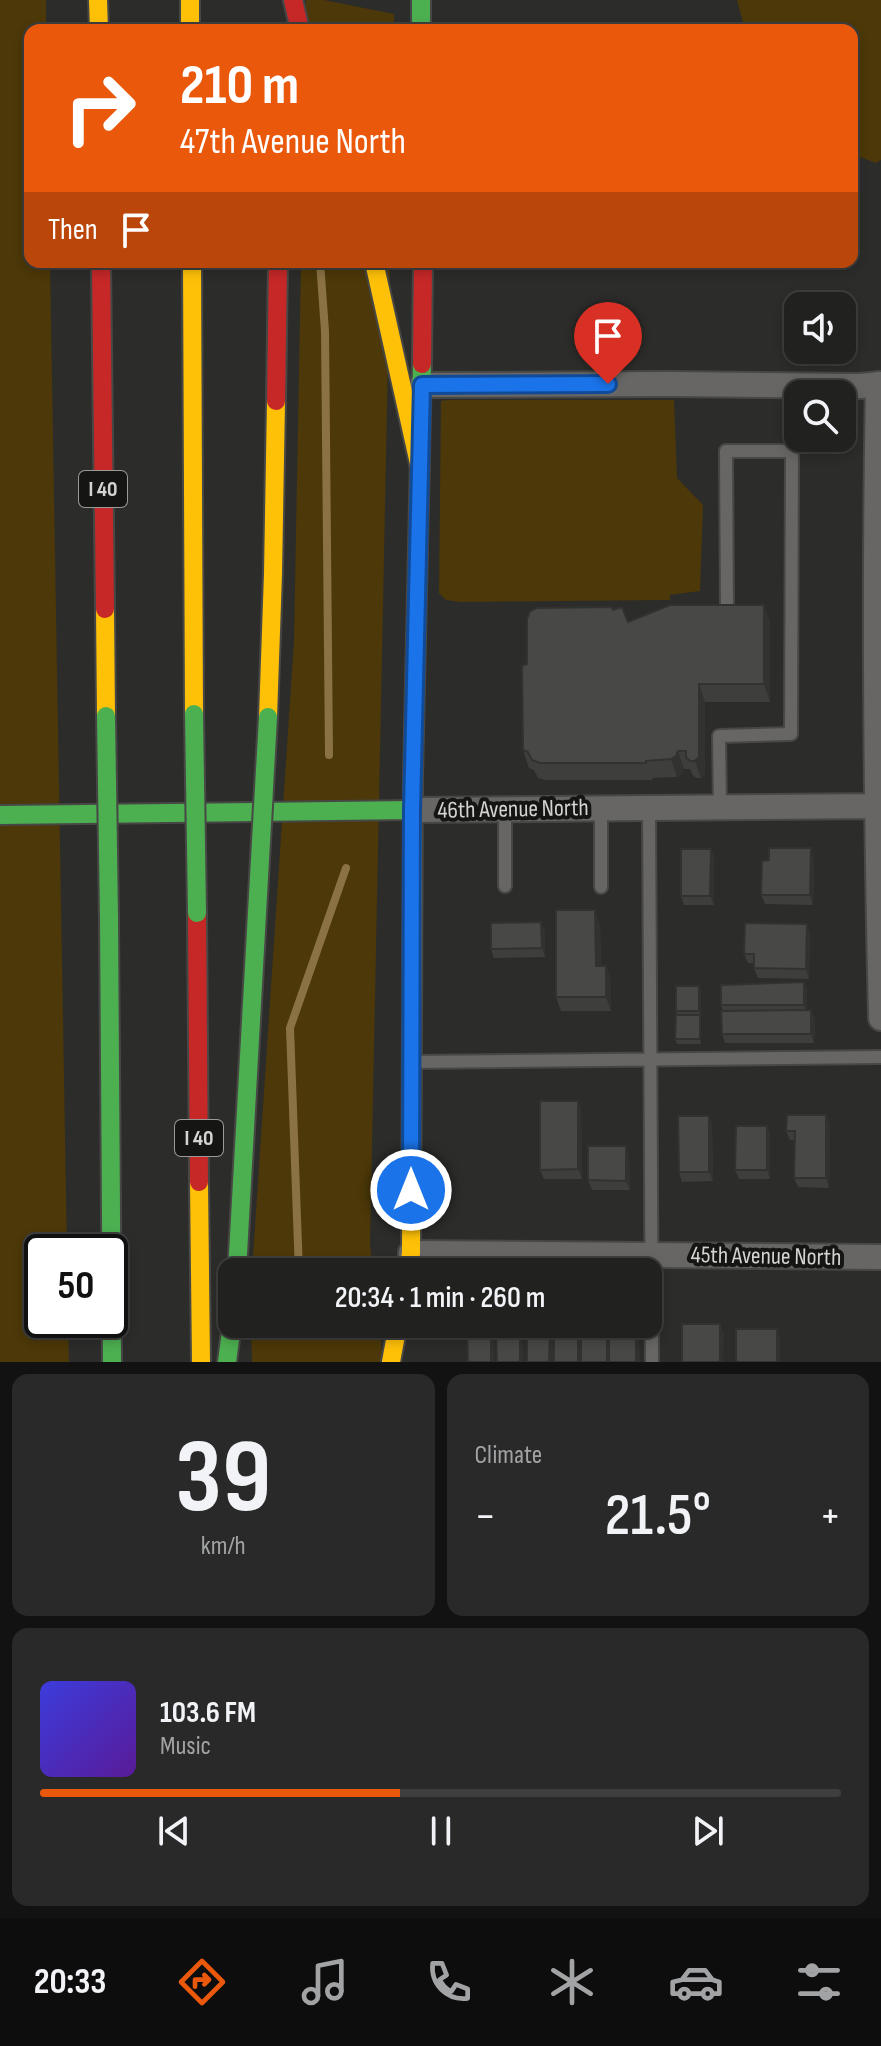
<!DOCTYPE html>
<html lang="en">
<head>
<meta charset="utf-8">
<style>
	:root { --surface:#212120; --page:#292929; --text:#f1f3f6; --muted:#a2a3a5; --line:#3e3e3e; --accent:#ea580c }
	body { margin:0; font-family:"Sofia Sans Condensed",sans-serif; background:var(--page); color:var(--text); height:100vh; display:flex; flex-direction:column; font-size:30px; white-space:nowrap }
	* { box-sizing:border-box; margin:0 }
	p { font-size:26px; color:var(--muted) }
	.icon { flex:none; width:44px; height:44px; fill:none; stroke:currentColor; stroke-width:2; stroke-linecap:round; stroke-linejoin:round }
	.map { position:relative; height:1362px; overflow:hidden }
	.sheet { display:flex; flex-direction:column; gap:12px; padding:12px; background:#121212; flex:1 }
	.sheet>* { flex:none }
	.guide { position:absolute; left:24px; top:24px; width:834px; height:244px; border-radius:16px; box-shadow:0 4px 12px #0003,0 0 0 2px var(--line); background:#ea580c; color:#fff; overflow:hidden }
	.controls { position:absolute; left:784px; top:292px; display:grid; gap:16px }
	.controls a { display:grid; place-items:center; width:72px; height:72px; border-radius:16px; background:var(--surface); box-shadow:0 4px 12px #0003,0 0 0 2px var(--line); font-size:40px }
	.speed { position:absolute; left:24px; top:1234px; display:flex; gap:16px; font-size:40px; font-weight:700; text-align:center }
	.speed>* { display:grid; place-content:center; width:104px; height:104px; border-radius:50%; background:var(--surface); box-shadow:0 4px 12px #0003,0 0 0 2px var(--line); line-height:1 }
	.speed .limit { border:4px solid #111; border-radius:12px; background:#fff; color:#111 }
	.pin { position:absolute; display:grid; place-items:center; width:68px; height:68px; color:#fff; margin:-82px -34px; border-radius:50% 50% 50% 0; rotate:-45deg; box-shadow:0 0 8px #0007 }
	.pin .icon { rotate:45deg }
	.me { position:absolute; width:88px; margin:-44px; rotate:0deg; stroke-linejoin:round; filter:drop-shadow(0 0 6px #0008) }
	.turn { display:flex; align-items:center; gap:28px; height:168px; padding:0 24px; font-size:36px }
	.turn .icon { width:104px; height:104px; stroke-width:2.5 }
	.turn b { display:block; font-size:56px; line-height:68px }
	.then { display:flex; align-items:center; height:76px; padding:0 24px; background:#0003; gap:16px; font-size:30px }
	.big { font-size:60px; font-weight:600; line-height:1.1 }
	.sheet .widget { flex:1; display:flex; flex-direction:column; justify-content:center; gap:12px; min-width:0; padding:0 28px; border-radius:16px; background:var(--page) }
	.sheet .dial { align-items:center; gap:0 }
	.dial b { font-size:104px; line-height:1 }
	.song { display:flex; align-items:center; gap:24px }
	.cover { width:96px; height:96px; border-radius:12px; background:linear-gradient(135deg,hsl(240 70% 55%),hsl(270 70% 35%)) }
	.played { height:8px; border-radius:4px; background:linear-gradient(90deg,var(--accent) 45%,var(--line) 45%) }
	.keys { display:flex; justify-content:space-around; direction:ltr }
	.heat { display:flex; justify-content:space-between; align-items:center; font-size:44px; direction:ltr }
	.sheet .tiles { flex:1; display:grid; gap:12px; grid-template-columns:1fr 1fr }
	.widget:last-child { grid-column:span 2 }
	.trip { position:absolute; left:218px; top:1258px; width:444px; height:80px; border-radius:16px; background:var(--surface); box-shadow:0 4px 12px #0003,0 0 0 2px var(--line); font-weight:600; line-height:80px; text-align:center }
	.menu { display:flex; height:128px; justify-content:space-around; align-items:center; background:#0d0d0d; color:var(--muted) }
	.menu .icon { width:56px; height:56px }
	.menu .selected { color:var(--accent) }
	.menu b { font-size:36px; color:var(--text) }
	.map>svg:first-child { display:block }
</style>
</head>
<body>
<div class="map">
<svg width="881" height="1362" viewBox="0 0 881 1362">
	<rect width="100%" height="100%" fill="#2c2c2b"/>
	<path fill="#4c3808" d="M0 0H46V30H30V262H50L67 1252H42V1320H68L69 1362H0Z
		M306 0H324L394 14V30H306Z
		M737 0H881V160L876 163 852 154V30H745Z
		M301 262H390L370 1243 373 1272H252L294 641Z
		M447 400H674L677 478 703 505 700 591 670 595V600L460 602 446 600 439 593 441 401Z
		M251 1324H379L383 1362H252Z"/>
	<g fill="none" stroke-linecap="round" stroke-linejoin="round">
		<path stroke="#8a7244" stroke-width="8" d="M320 262 325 331 329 755
			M299 1272 290 1028 346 868"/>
		<defs>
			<path id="lane" d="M505 807V886
				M720 807 719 736 791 734 792 451H726L727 609
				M601 808V887
				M649 808 652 1362
				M412 1062 881 1057"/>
			<path id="street" d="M878 384C874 596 876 807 881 1018
				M422 385 671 384 860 386 881 384
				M412 810 881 806
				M411 1262V1253L881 1257"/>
			<path id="fast" d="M421 0V30
				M413 776 422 364
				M0 815 412 810
				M109 917 112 1362
				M237 1272 257 913
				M227 1362 232 1324"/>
			<path id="slow" d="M98 0 99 30
				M190 0V30
				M192 262 194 714
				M374 262 420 468
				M105 609 106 716
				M268 717 273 574 276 401
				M199 1182 201 1362
				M411 1253 413 776
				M408 1272 411 1253
				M391 1362 398 1324"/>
			<path id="jam" d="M293 0 300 30
				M101 262 105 609
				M422 364 423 262
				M276 401 278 262
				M197 913 199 1182"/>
		</defs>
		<use href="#lane" stroke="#474745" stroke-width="16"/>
		<use href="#street" stroke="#474745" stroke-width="28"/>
		<use href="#fast" stroke="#474745" stroke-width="22"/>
		<use href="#slow" stroke="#474745" stroke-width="22"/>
		<use href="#jam" stroke="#474745" stroke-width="22"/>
		<use href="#lane" stroke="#676665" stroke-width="12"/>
		<use href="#street" stroke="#676665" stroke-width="24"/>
		<use href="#fast" stroke="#4caf50" stroke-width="18"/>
		<use href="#slow" stroke="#ffc107" stroke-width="18"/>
		<use href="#jam" stroke="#c62828" stroke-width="18"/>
		<defs>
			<path id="fast-bridge" d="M194 714 197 913
				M106 716 109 917
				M257 913 268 717"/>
		</defs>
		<use href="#fast-bridge" stroke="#474745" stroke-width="22" stroke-linecap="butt"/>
		<use href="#fast-bridge" stroke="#4caf50" stroke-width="18"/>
	</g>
	<path fill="#3e3e3c" d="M764 605 770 623V702H705V775L701 778H696L692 774 690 769H684L682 774 677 777 652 778 653 780H546L538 778 534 770 529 768 523 750 613 610 628 622Z
		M711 849 714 858V905H684L681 896Z
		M814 858 813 905 765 904 761 895Z
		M541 922 545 932V957L494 958 491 949Z
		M600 924 601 966H606L611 980V1011H561L556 997Z
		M810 933 809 979 758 978 754 968V963H748L744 954Z
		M804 982 807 991V1010H811L815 1020 814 1043H725L722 1034 723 1011 721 1005Z
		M699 986 701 991V1016H700L701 1020V1044H677L675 1039 677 1015 676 1011Z
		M578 1101 581 1110 582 1179H544L540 1170Z
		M709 1116 712 1125 713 1181 682 1182 679 1172Z
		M830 1124 829 1188 798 1187 794 1178 795 1140H790L786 1131Z
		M767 1126 770 1135V1179H739L735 1170Z
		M629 1156 630 1190H592L588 1180Z"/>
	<path fill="#323231" d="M764 605 770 623V702L764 684Z
		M699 684 705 702V775L701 778 695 761Z
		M678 751 684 769 682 774 677 777 671 759Z
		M811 848 814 858 813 905 810 895Z
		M711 849 714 858V905L710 896Z
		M595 910 600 924 601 980 596 966Z
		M541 922 545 932V957L542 948Z
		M807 924 810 933 809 979 806 969Z
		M606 966 611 980V1011L606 997Z
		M804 982 807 991V1015L804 1005Z
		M699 986 701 991V1016L699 1011Z
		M811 1010 815 1020 814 1043 811 1034Z
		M700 1015 701 1020V1044L700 1039Z
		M578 1101 581 1110 582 1179 578 1169Z
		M826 1115 830 1124 829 1188 826 1178Z
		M709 1116 712 1125 713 1181 709 1172Z
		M767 1126 770 1135V1179L767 1170Z
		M626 1146 629 1156 630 1190 626 1181Z
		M720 1324 724 1334 723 1362H720Z
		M636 1326 639 1336 640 1362H636Z
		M491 1327 494 1337 495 1362H491Z
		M607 1327 610 1336V1362H607Z
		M777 1329 780 1338V1362H777Z
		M550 1330 553 1339V1362H549Z
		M578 1333 581 1342V1362H578Z
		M520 1334 523 1343 524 1362H520Z"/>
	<path fill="#484846" stroke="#323231" stroke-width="2" d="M670 605H764V684H699V757L695 761H690L686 757V751H678L676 756 671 759 646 761V763H540L532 760 528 752 523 750 522 666 527 664V619L530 611 537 608 612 607 613 610 622 607 628 622Z
		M769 848H811L810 895H761L762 861 769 860Z
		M681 849H711L710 896H681Z
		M556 910H595L596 966H606V997H556Z
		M541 922 542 948 491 949V923Z
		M745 923 807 924 806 969 754 968V954H744Z
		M804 982V1005H721V985Z
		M676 986H699V1011H676Z
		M811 1010V1034H722L721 1011Z
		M676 1015H700V1039H675Z
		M540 1101H578V1169L540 1170Z
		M787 1115H826V1178H794L795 1131H786Z
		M678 1116H709V1172H679Z
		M736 1126H767V1170H735Z
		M588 1146H626V1181L588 1180Z
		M682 1324H720V1362H682Z
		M636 1326V1362H609V1327Z
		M467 1327H491V1362H468Z
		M581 1327H607V1362H581Z
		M736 1329H777V1362H736Z
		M527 1330H550L549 1362H527Z
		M554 1333H578V1362H554Z
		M496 1334H520V1362H497Z"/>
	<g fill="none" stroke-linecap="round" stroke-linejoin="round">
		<defs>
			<path id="route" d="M411 1190 412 810 422 385 608 384"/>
		</defs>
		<use href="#route" stroke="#114b97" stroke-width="20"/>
		<use href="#route" stroke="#1a73e8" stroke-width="14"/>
	</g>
	<g text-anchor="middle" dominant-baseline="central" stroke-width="8" stroke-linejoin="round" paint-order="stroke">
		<g fill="#151513" stroke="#9b9a98" stroke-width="2">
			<rect x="79" y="471" width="48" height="36" rx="6"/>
			<rect x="175" y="1120" width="48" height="36" rx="6"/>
		</g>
		<g font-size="22" font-weight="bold" fill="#d4d3d1">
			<text x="103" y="489">I 40</text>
			<text x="199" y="1138">I 40</text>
		</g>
		<g font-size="24" fill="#d4d3d1" stroke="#151513">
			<text transform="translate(513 809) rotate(-1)">46th Avenue North</text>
			<text transform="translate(766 1256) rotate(1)">45th Avenue North</text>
		</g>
	</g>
</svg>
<div class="controls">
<a><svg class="icon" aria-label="sound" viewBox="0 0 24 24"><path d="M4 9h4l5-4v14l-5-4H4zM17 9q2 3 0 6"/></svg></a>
<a><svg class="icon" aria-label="search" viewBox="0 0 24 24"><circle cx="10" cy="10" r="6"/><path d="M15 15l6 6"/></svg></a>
</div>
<div class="speed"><div class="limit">50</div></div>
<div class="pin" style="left:608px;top:384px;background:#d93025"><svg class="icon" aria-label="arrive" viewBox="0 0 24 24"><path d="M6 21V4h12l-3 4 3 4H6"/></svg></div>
<svg class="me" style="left:411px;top:1190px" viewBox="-20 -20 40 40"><circle r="17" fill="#1a73e8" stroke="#fff" stroke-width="3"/><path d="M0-11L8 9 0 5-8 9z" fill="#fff"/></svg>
<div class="trip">20:34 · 1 min · 260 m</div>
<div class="guide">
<div class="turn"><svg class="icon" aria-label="right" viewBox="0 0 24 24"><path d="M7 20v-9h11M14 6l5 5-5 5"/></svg><div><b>210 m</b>47th Avenue North</div></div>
<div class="then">Then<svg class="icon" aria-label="arrive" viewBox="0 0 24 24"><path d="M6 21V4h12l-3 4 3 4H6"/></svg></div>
</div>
</div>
<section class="sheet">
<div class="tiles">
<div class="widget dial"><b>39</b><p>km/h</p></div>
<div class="widget"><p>Climate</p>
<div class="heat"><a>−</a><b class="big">21.5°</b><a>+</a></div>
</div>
<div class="widget">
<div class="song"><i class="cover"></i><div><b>103.6 FM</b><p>Music</p></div></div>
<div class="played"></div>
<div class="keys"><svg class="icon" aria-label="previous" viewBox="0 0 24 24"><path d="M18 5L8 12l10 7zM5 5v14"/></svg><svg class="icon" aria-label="pause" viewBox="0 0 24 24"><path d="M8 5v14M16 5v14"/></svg><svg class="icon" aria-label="next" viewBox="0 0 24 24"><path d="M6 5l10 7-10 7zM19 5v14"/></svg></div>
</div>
</div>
</section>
<nav class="menu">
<b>20:33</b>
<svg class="icon selected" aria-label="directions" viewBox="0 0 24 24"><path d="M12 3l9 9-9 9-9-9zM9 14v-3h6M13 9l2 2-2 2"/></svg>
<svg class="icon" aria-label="music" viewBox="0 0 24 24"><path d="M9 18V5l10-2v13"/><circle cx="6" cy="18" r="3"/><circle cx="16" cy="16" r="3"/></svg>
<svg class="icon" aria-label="phone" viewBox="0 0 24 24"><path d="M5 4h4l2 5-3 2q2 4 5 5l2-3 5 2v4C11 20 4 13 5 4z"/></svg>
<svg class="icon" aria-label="climate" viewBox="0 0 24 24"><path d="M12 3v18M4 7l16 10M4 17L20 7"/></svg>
<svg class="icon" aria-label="car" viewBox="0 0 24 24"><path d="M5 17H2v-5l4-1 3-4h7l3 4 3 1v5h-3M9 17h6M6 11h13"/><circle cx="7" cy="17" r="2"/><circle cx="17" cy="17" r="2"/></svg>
<svg class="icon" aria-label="filters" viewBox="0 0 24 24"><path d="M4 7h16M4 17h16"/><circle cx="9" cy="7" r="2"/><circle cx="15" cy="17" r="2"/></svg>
</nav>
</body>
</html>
